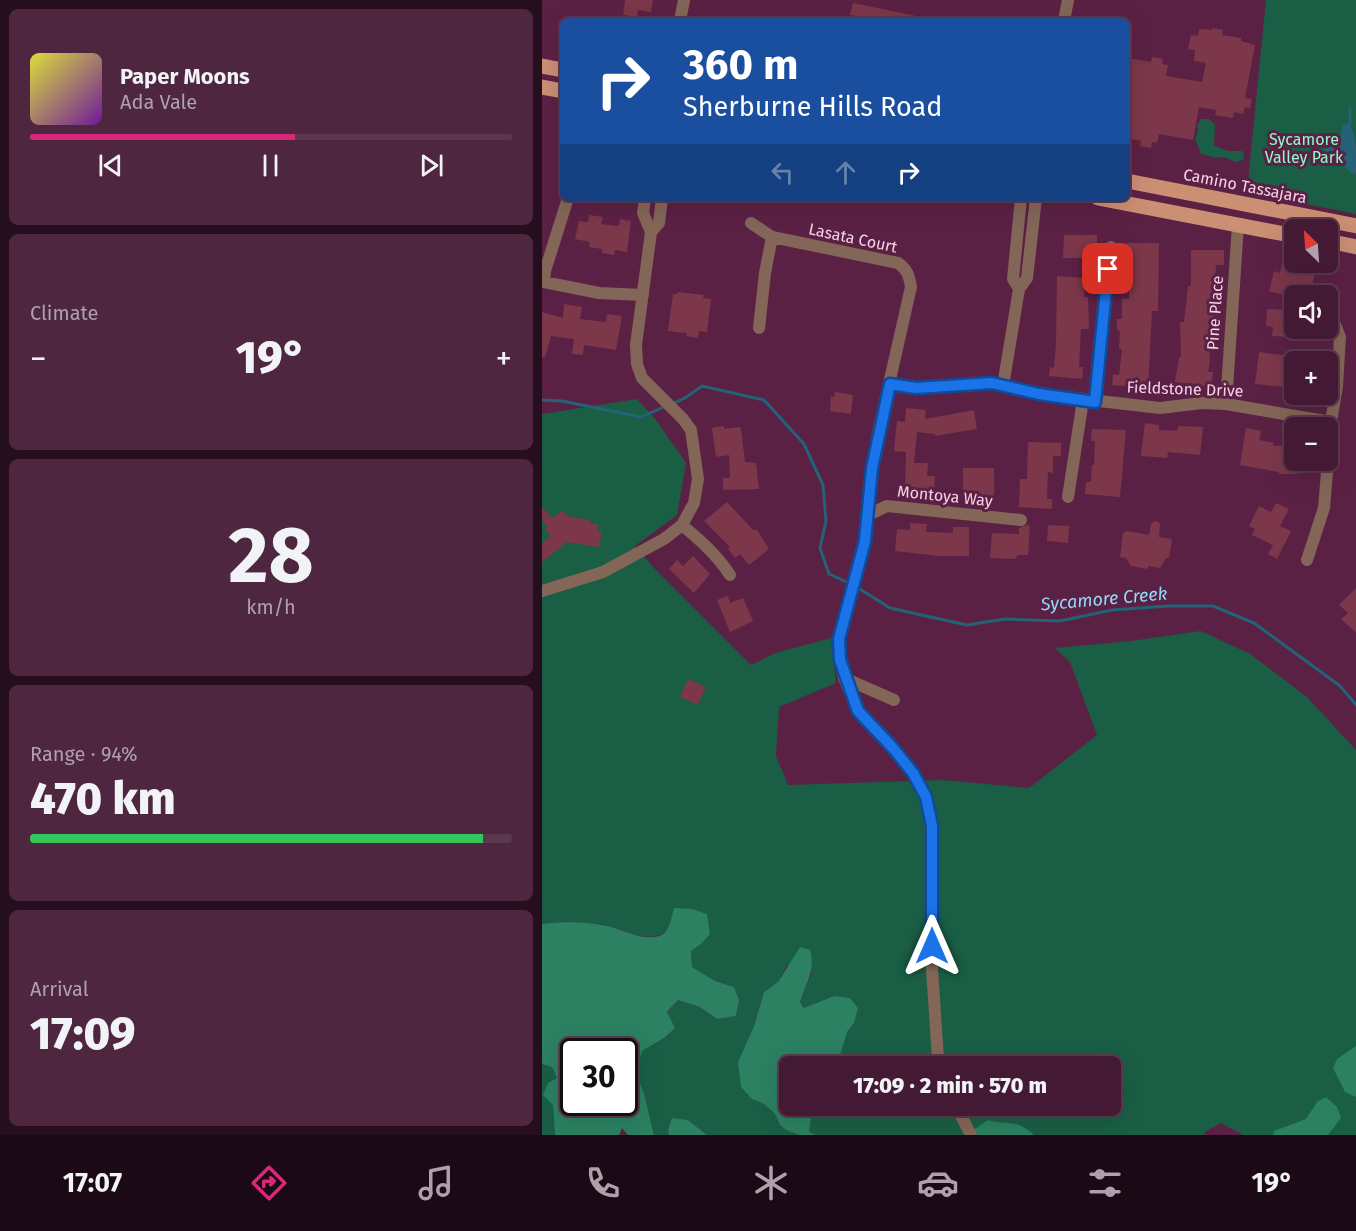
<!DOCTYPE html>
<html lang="en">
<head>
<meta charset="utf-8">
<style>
	:root { --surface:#441934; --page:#4e2640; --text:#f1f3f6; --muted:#afa0ac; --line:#5c384f; --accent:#db2777 }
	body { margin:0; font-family:"Fira Sans",sans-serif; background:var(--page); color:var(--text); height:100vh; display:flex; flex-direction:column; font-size:22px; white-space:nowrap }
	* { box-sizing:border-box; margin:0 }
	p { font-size:20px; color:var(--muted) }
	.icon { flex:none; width:33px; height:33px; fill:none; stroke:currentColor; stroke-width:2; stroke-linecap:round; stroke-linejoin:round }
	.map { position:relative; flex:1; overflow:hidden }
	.sheet { display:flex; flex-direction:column; gap:9px; padding:9px; background:#250e1d; width:542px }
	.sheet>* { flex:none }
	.hud { position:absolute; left:18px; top:18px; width:570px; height:183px; border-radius:9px; box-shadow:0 6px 24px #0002,0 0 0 2px var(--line); background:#1a4fa0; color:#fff; overflow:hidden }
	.needle { width:39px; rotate:335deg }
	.buttons { position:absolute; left:742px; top:219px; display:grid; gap:12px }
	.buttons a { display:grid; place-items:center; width:54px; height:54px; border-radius:9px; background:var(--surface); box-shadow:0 6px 24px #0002,0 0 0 2px var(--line); font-size:30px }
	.speed { position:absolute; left:18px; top:1038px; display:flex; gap:12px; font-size:30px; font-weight:700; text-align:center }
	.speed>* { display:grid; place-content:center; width:78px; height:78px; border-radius:50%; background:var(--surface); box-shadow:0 6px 24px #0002,0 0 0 2px var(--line); line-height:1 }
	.speed .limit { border:3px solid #111; border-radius:9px; background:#fff; color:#111 }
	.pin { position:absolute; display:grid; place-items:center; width:51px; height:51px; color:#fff; margin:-26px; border-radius:12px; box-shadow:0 3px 9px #0006 }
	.me { position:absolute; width:66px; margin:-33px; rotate:0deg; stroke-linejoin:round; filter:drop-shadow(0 0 4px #0008) }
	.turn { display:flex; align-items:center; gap:21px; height:126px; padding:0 24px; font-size:27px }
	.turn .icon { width:78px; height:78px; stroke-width:2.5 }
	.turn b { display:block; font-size:42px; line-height:51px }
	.lanes { display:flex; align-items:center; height:57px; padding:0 24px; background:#0003; justify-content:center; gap:30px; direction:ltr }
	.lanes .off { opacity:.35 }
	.big { font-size:45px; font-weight:800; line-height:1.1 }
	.sheet .widget { flex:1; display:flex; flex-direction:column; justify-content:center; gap:9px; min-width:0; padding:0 21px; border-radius:9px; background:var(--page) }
	.sheet .dial { align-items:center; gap:0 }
	.dial b { font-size:78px; line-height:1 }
	.song { display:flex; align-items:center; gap:18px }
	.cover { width:72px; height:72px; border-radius:9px; background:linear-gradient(135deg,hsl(60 70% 55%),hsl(280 70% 35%)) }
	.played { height:6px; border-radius:3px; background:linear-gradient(90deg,var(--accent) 55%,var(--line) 55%) }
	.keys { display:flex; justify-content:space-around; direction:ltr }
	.heat { display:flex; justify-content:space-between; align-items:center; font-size:33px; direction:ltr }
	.charge { height:9px; border-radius:4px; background:linear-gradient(90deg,#34c759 94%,var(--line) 0) }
	.trip { position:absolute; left:237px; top:1056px; width:342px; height:60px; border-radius:9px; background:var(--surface); box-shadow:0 6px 24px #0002,0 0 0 2px var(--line); font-weight:800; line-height:60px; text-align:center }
	.dock { display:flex; height:96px; justify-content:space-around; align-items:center; background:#1b0a15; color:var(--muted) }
	.dock .icon { width:42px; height:42px }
	.dock .selected { color:var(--accent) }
	.dock b { font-size:27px; color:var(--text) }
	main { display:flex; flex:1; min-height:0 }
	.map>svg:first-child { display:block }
</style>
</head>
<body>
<main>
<section class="sheet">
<div class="widget">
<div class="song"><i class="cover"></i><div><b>Paper Moons</b><p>Ada Vale</p></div></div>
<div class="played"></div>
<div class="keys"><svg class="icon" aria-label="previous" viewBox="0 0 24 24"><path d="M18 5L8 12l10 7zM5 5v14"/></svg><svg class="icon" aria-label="pause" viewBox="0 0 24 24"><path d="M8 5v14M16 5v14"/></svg><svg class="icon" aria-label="next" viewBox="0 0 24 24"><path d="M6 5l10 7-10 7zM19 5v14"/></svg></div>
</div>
<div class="widget"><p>Climate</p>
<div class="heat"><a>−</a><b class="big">19°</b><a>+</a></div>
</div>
<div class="widget dial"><b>28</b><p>km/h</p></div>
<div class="widget"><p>Range · 94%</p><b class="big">470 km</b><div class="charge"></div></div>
<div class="widget"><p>Arrival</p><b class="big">17:09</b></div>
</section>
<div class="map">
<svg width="815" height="1135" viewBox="0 0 815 1135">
	<rect width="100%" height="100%" fill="#5b2145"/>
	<path fill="#1a5e45" d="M724 0H814V214L705 192Z
		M659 119H667L673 125 672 145 685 151H700L702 154 701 160 694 162 682 157 674 158 659 154 653 139 656 131 655 125Z
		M95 399 114 420 144 463 135 515 93 546 112 568 209 665 233 653 289 638 294 683 237 707 234 756 246 785 401 780 487 788 555 735 528 662 513 648 589 641 659 631 708 654 765 697 814 750V1135H735L732 1131 731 1135H701L679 1123 664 1131 662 1135H492C474 1118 467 1126 446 1121L424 1135H273L267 1131 269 1118 275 1106H568V1066H295L305 1032 312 1023 292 996 263 1008 258 1002 270 972 245 965 236 982 222 992 212 1026 196 1062 210 1099 222 1104 233 1114 238 1125 244 1130 257 1135H165L146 1120 126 1130 127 1135H112L102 1093 94 1073 100 1051 122 1038 125 1013 136 1000 158 1007 175 1019 194 1016 197 1000 192 987 173 981 150 968 149 950 159 944 126 930C104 946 85 929 62 925 43 923 19 921 0 924V414Z
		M0 1064 10 1067 15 1078 7 1099 11 1105 13 1135H0Z"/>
	<path fill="#2b8161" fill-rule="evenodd" d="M132 908 150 909 165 914 168 934 159 944 149 951 150 967 173 981 192 987 197 1000 194 1016 175 1019 158 1007 136 1000 125 1012 133 1028 122 1038 100 1051 94 1073 102 1093 112 1135H86L80 1128 77 1135H13L11 1105 1 1095 6 1083 15 1078 10 1067 0 1064V924C20 921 47 922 66 926 83 930 99 941 117 936 128 933 129 918 132 908ZM32 1052H82V1102H32Z
		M258 947 268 950C274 969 264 984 258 1002L262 1008 292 996 308 998 316 1008 312 1023 305 1032 295 1066H248V1106H275L269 1118 267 1131 273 1135H257L244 1130 238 1125 233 1114 222 1104 210 1099 199 1087 196 1062 212 1026 222 992 236 982Z
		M814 1046 815 1097H814L803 1092 791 1068 795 1059Z
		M784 1097 795 1107 799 1118 786 1135H731L732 1131 764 1119 775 1102Z
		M130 1118 146 1120 165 1135H127L126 1130Z
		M446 1120C467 1126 474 1118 492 1135H424Z"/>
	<path fill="#236277" d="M806 124C815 130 815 160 814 174L808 172 797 161 780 160 777 154C782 147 792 147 797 140 799 136 800 130 801 125Z"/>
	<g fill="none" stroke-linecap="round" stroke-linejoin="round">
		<path stroke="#236277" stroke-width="3" d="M808 124V109
			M0 400 20 401 99 417 124 406
			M130 404 143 398 160 386 222 400 262 444 281 485 284 521 278 548 287 574 307 583
			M313 586 348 608 425 625 463 619 518 621 570 610 626 606H671L712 623 798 686 815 706"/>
	</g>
	<path fill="#7c374a" d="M83 0H111L109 12 96 10 95 17 81 15Z
		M311 3 379 17 378 21H340L308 15Z
		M670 28 681 30 680 35 699 38V41L713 45 703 98 710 99 708 108 703 107 701 114 692 112 691 118 673 115 674 110 657 107 651 140 617 134 615 143 610 142 609 148 598 146 599 141 585 138V58L609 62 610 57 621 59 620 64 626 65 624 76 660 82 664 63 652 61 653 50 646 49 649 35 656 36 657 29 670 30Z
		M47 215 61 217 59 224 77 226 78 219 89 221 85 252 73 250 72 255 60 253V249L47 247 48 242 33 239 37 221 46 222Z
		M522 235H555V251H550V258H521Z
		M584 243H617L616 311H610L606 388 570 385 571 374 577 375 580 349H577L578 331 575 330V319H580V299H587V254H584Z
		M649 250H682V265H674L672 301H677L675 315H673L674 334 666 335 668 361 666 372H671L669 387 633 382 637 357H639L638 322H642L646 286H649Z
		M740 264 773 272 769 290 758 287 756 296H753V298L727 291 732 271 738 273Z
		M515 276 543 278 542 297H546L547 329H539L537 367H541L540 379 507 376 508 367 512 368 514 343Z
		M136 292 162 295 161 298 169 299 165 332 157 331 156 338 144 336 145 333 126 331 131 294H135Z
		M22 304 40 307 38 319 64 322 65 314 80 316 74 350 42 345 41 355 30 354 32 339 9 336 3 357H0V312L21 318Z
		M725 309 753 310V326L750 325V337L730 336 731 327 724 326Z
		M717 352 741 355V358H753V388L713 384Z
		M293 392 311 395 309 414 288 411 289 396 292 397Z
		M364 408 384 410 383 419 432 410 435 429 393 436V434L375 432 372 463H386L385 476H393L392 493 363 492 364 452 352 451 355 421 363 422Z
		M603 423 617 425V430L635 431 636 426 661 427 658 455 626 452 625 458 599 456Z
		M182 426V429L198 427 199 429 203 462 214 463 217 489 181 490V478H188L187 455 174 457 170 428Z
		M704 428 719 431 717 440 732 443 731 446 753 445V460H765V471H755V474H737V472L698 465Z
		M550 429 584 430 578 497 543 494 544 482H549L550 465H552L553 441H549Z
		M486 442 519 443V456H511V473L506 472 505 499H510V509L477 507 478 479H485Z
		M421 468H452V499H421Z
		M185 502 211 530H215L227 549 207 565 198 554 193 558 186 549 188 547 162 521Z
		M734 503 747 509 738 526 749 531 735 559 726 554 731 545 710 535 713 529 707 526 717 506 729 512Z
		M0 507 10 518 19 511 29 517 47 520 50 524H56V531H60L57 547 25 542 0 562V543L9 536 3 529 5 527 0 520Z
		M612 521 617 522 618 525 617 537 630 539 627 558H624L618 568 606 566V569L589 566 584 558 578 557 581 533 585 531 607 535 609 524Z
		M368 523 385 524 384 532 411 533V527H427V556H397L353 551 355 529 368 530Z
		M485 525 488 526 486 555H475L474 559 448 558 450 533 477 534V528Z
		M506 525 527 526 526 543 505 541Z
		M151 556 168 574 152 593 127 569 135 560 141 566Z
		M815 587V633L799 619 806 613 797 605Z
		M186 596 188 603 201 598 211 621 188 632 175 600Z
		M146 679 164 687 156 705 138 697Z"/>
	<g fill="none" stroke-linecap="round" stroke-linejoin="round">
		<path stroke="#836658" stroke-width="12" d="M138 21 142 0
			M522 21 526 0
			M26 198 3 271 2 282 57 293 101 295
			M209 223 230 237 356 263C366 270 367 276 369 287L337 428 330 468 323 541 297 639 298 660 302 678 316 711 351 748 371 773 384 797 390 827V969L396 1059 398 1066
			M109 232 117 223 120 198
			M477 289 471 279 479 198
			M217 328 223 273 230 237
			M348 384 374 388 450 383 461 386 477 289 485 278 494 198
			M461 386 497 394 618 408 660 403 684 404 789 422
			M553 402 569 247
			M684 404 696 225
			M786 457 789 422 795 386 798 337 788 312
			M526 497 541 400
			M326 515 345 506 479 520
			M140 525C159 541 175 555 188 575
			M765 560 782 508 786 460
			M0 591 61 572 122 539 140 525 152 503 156 479 149 430 141 419 100 378 95 364 94 345 109 232 101 213 103 198
			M302 678 352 700
			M414 1106 429 1135"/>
		<path stroke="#cb8f74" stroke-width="15" d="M0 66 21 70
			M0 87 21 91
			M585 181 815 226
			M556 198 753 236
			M786 241 815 247"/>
	</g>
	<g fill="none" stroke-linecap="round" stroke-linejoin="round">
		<defs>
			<path id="route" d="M390 946V826L384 797 371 773 351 748 316 711 298 660 297 639 323 541 330 468 348 384 374 388 450 383 497 394 553 402 566 269"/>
		</defs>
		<use href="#route" stroke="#114b97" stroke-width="15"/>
		<use href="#route" stroke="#1a73e8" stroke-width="10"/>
	</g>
	<g text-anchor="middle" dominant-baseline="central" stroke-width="6" stroke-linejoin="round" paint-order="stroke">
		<g font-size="16" fill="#8efacd" stroke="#5b2145">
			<text x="762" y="139">Sycamore<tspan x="762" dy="18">Valley Park</tspan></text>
		</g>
		<g font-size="16" fill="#f7d2e6" stroke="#5b2145">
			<text transform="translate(703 186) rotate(11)">Camino Tassajara</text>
			<text transform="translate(311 238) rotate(12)">Lasata Court</text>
			<text transform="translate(673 313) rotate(-86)">Pine Place</text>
			<text transform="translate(643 389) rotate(2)">Fieldstone Drive</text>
			<text transform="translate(403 496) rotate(6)">Montoya Way</text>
		</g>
		<g font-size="18" font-style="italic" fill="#8cdcfb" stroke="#5b2145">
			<text transform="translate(562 599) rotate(-5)">Sycamore Creek</text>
		</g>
	</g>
</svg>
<div class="buttons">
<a><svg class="needle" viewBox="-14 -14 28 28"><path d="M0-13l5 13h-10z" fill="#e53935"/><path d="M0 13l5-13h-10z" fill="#afa0ac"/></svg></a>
<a><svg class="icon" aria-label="sound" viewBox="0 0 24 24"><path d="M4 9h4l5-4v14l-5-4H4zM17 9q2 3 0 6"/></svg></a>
<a>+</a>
<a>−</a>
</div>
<div class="speed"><div class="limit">30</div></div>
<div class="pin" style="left:566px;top:269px;background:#d93025"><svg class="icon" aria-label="arrive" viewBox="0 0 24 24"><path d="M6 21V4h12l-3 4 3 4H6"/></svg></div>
<svg class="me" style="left:390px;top:946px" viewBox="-20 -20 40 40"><path d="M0-17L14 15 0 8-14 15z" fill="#1a73e8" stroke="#fff" stroke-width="4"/></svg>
<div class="trip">17:09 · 2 min · 570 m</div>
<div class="hud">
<div class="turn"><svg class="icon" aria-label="right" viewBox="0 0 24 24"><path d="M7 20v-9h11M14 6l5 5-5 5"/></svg><div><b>360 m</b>Sherburne Hills Road</div></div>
<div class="lanes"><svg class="icon off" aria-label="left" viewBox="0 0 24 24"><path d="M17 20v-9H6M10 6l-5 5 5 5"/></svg><svg class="icon off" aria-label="ahead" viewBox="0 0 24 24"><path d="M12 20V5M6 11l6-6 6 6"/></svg><svg class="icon" aria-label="right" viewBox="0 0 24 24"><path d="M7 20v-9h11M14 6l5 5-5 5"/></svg></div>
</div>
</div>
</main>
<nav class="dock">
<b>17:07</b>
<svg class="icon selected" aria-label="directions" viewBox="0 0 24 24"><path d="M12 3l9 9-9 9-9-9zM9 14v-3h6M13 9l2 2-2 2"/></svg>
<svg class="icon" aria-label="music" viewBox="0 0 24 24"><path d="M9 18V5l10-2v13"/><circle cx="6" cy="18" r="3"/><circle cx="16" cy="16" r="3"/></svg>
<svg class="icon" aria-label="phone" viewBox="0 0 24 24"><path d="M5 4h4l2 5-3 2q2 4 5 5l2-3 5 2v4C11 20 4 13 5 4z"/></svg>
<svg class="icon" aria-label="climate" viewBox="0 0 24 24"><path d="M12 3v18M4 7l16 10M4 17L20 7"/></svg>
<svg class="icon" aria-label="car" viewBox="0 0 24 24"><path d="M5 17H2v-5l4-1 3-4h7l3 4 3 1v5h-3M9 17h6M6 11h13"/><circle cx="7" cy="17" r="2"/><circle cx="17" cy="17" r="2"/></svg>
<svg class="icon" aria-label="filters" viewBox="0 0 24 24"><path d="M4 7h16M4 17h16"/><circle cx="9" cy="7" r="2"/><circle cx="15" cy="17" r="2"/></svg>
<b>19°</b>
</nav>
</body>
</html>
